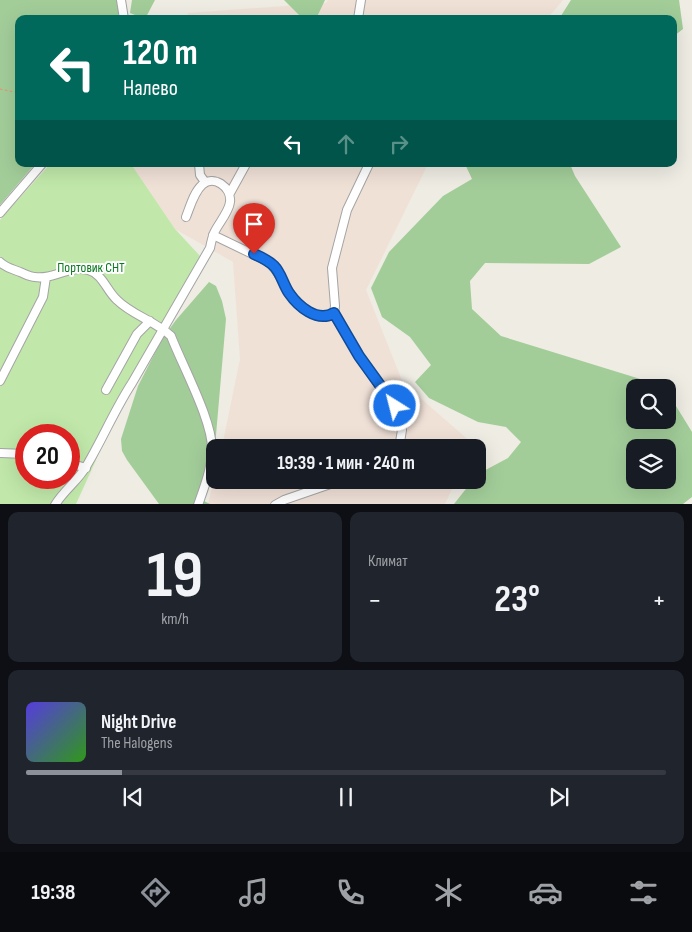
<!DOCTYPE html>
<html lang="ru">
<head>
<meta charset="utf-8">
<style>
	:root { --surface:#171b24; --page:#20242c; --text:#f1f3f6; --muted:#9ea1a6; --line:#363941; --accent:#8c9099 }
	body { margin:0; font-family:"Sofia Sans Condensed",sans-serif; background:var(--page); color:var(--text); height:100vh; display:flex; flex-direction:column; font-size:19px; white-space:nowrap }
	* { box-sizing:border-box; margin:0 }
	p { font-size:16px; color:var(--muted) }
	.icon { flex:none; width:28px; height:28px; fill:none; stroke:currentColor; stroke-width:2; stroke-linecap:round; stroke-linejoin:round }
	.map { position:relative; height:504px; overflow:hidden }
	.drawer { display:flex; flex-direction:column; gap:8px; padding:8px; background:#0d0f14; flex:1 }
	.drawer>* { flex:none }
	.guide { position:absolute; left:15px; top:15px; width:662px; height:152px; border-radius:10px; box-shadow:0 5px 20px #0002; background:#00695c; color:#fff; overflow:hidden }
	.tools { position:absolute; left:626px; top:379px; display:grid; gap:10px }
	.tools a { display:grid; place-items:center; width:50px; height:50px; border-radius:10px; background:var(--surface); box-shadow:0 5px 20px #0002; font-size:25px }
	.speed { position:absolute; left:15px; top:424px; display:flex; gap:10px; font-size:25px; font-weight:700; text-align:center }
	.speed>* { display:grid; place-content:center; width:65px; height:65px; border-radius:50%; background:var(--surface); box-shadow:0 5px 20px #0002; line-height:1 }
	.speed .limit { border:8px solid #d22; background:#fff; color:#111 }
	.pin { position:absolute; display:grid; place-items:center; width:42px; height:42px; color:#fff; margin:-51px -21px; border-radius:50% 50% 50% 0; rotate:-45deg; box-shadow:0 0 5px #0007 }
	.pin .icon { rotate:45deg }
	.me { position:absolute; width:55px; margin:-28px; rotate:324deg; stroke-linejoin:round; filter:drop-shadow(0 0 4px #0008) }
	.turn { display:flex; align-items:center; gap:18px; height:105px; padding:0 25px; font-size:22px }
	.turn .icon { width:65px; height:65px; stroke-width:2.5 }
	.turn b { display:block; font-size:35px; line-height:42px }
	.lanes { display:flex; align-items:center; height:48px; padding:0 25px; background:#0003; justify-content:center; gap:25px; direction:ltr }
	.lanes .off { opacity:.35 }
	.big { font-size:38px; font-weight:700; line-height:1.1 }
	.drawer .tile { flex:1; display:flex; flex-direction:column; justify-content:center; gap:8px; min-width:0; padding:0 18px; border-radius:10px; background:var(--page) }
	.drawer .dial { align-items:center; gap:0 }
	.dial b { font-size:65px; line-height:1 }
	.song { display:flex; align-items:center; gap:15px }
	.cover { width:60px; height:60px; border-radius:8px; background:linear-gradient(135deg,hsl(250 70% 55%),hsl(110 70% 35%)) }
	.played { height:5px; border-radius:2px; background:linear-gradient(90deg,var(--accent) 15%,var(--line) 15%) }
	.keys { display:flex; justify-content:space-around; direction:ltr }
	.heat { display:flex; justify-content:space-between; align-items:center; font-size:28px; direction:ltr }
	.drawer .tiles { flex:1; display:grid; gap:8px; grid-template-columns:1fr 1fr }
	.tile:last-child { grid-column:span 2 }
	.trip { position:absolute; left:206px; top:439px; width:280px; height:50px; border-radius:10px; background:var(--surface); box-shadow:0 5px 20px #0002; font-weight:700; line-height:50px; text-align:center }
	.menu { display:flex; height:80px; justify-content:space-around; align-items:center; background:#090b0e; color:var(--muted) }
	.menu .icon { width:35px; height:35px }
	.menu .on { color:var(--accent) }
	.menu b { font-size:22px; color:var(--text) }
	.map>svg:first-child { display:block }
</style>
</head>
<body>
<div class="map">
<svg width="692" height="505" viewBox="0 0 692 505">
	<rect width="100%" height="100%" fill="#eeece3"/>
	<path fill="#f0e1d7" d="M328 0H563L547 19H185L188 13 326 3Z
		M131 164H428L366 290 403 383 472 443 470 447H222L240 359 233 262 175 229Z
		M215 474V480H456L445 504 210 505 208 504Z"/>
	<path fill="#c1e8aa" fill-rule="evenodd" d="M50 164H131L175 229 200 256 101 449 76 504 0 505V220ZM26 435H69V478H26Z"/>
	<path fill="#a2cd99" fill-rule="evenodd" d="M0 0H119L118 19H19V164H35L0 205Z
		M132 0H155L145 19 130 13Z
		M284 0H325L316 19H303Z
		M571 0H679L683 29 674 36V19H559Z
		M465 164H570L575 176 621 247 589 264 485 263 470 281 472 309 501 336 663 386 664 387 635 388V420H668V393L692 432V497L683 504H454L473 480H478V474L508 458 521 442 506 427 478 422 429 398 415 382 431 365 410 337 382 317 371 288 389 252 443 196 472 179ZM635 448H668V480H635Z
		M209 282 216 286 222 301 226 319 216 435 200 499 210 504H159L127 460 122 451 121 439 138 386 162 339 176 320Z"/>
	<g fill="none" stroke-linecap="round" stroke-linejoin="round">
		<defs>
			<path id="minor" d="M121 0 124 19
				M358 19 361 0
				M199 164 200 175 205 182
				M230 193 246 164
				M0 213 42 164
				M213 235 267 261C279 270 281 281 289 292 298 306 317 323 334 313L335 306 332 268 347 210 369 164
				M0 262C6 268 13 269 20 272 25 274 30 277 35 277 53 280 69 265 88 270 103 274 106 290 117 300 132 315 155 321 171 336 182 365 214 423 212 452 211 470 204 488 198 505
				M334 313 359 356 399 414 402 430 399 448
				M0 381 43 297 46 277
				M106 390 137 334 150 321
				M0 453 26 454
				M69 463 86 468
				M55 505C64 490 79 480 87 465 103 438 115 409 132 383L210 248C211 243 212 238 214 233 218 224 229 212 230 202 232 187 213 174 202 185 194 192 190 207 186 217
				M275 505 284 500 342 480"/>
		</defs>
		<use href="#minor" stroke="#a4a4a4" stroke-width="10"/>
		<path stroke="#f78b6b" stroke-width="1" stroke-dasharray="2.5 2.5" stroke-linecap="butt" d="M0 89 19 93"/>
		<use href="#minor" stroke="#fff" stroke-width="8"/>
	</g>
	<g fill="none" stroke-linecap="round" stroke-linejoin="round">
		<defs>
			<path id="route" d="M254 254C261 257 268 260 274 266 281 273 283 284 289 293 298 306 317 323 334 313L359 356 395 406"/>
		</defs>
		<use href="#route" stroke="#114b97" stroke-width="12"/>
		<use href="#route" stroke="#1a73e8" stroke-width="9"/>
	</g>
	<g text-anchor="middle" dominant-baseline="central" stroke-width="4" stroke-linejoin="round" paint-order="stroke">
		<g font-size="14" fill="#0d7a23" stroke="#fff">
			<text x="91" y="267">Портовик СНТ</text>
		</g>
	</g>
</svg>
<div class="tools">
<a><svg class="icon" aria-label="search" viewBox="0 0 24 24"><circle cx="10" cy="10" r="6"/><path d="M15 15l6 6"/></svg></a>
<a><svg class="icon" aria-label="layers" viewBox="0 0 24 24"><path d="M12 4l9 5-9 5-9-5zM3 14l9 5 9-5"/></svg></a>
</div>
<div class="speed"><div class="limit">20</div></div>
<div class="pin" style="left:254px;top:254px;background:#d93025"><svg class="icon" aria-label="arrive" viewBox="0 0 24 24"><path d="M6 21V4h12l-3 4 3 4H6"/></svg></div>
<svg class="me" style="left:395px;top:406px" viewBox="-20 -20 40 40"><circle r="17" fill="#1a73e8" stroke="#fff" stroke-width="3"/><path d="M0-11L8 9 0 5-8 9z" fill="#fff"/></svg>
<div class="trip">19:39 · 1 мин · 240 m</div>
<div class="guide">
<div class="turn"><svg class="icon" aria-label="left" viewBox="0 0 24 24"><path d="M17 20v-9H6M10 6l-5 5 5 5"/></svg><div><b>120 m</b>Налево</div></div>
<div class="lanes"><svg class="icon" aria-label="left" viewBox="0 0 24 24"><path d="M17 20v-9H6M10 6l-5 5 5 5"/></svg><svg class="icon off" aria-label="ahead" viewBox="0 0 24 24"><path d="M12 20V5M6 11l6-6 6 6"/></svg><svg class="icon off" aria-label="right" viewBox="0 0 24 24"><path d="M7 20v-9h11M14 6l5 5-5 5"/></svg></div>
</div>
</div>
<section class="drawer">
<div class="tiles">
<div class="tile dial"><b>19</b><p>km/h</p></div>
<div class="tile"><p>Климат</p>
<div class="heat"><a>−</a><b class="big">23°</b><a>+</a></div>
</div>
<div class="tile">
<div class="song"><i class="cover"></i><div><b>Night Drive</b><p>The Halogens</p></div></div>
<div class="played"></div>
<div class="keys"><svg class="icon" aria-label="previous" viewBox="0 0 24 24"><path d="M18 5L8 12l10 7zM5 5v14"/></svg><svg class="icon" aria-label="pause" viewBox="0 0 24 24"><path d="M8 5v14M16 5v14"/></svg><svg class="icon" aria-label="next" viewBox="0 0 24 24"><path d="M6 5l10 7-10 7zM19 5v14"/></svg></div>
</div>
</div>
</section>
<nav class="menu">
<b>19:38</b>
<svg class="icon on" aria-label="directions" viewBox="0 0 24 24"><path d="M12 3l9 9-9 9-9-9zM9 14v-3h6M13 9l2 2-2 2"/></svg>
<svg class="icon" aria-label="music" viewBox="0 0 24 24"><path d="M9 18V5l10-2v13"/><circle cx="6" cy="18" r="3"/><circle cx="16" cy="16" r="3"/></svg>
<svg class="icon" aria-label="phone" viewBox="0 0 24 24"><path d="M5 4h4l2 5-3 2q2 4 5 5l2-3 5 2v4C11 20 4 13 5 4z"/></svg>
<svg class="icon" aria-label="climate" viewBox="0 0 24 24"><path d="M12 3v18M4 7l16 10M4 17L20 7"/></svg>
<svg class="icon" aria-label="car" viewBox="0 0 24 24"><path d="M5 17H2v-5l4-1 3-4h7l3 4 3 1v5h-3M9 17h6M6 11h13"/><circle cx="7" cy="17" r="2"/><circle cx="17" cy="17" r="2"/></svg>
<svg class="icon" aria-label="filters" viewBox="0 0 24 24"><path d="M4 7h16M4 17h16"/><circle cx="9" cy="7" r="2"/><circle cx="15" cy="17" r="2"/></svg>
</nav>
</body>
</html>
